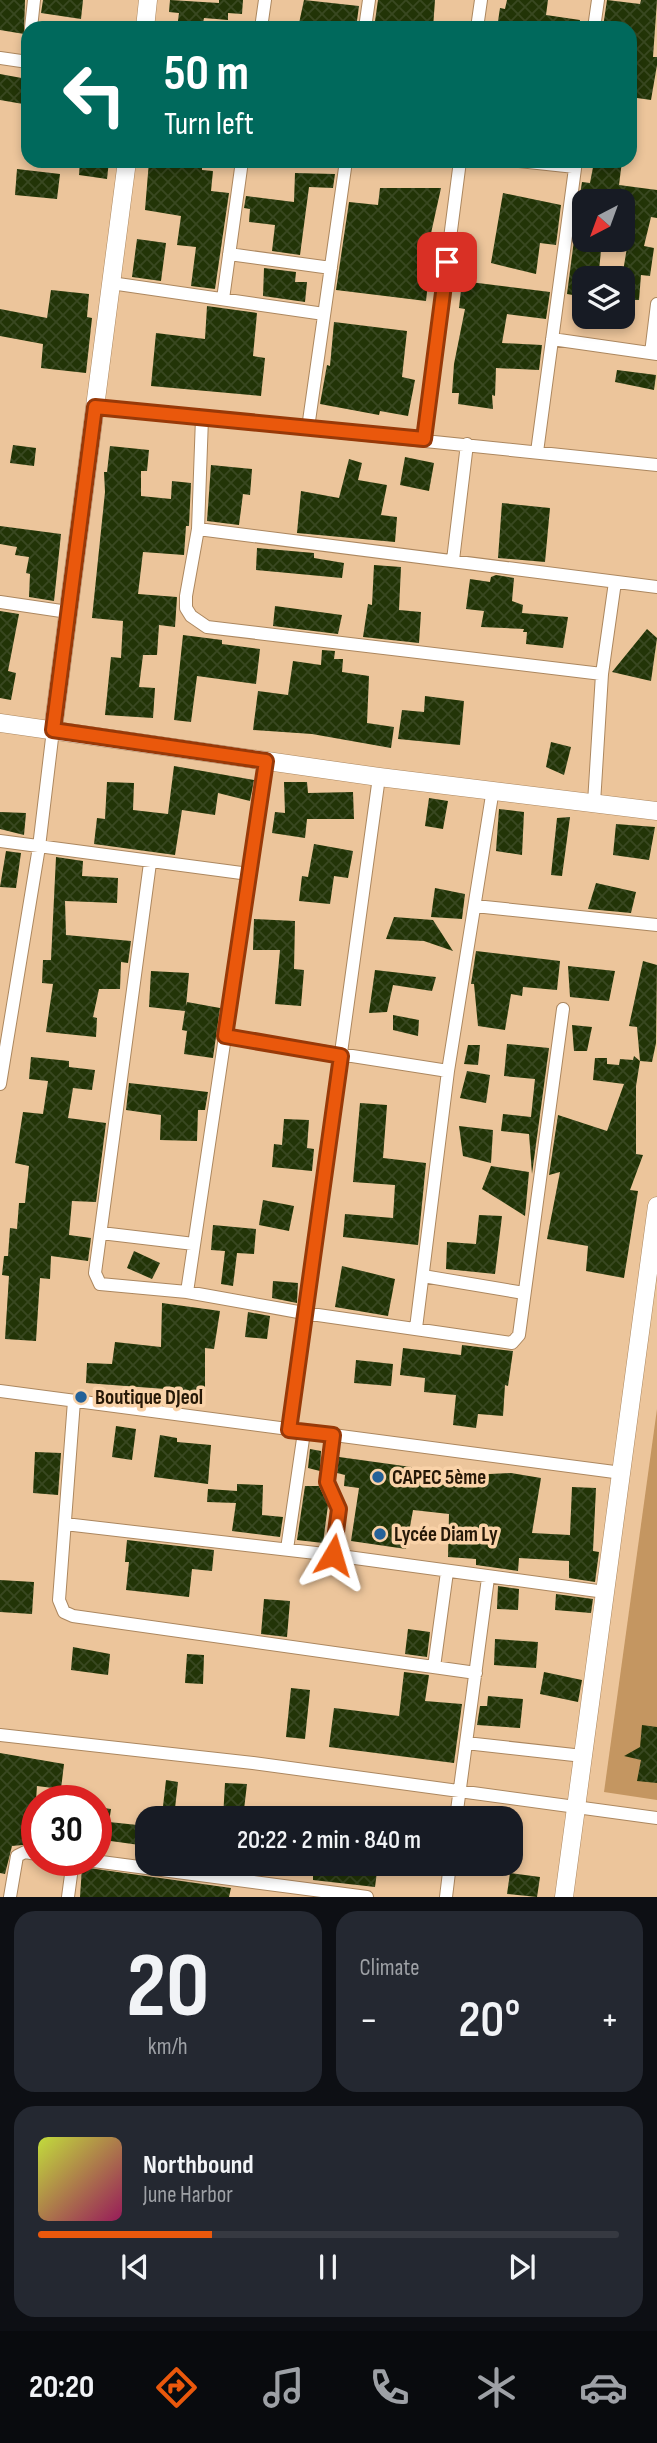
<!DOCTYPE html>
<html lang="en">
<head>
<meta charset="utf-8">
<style>
	:root { --surface:#171b24; --page:#242831; --text:#f1f3f6; --muted:#9ea1a6; --line:#363941; --accent:#ea580c }
	body { margin:0; font-family:"Sofia Sans Condensed",sans-serif; background:var(--page); color:var(--text); height:100vh; display:flex; flex-direction:column; font-size:26px; white-space:nowrap }
	* { box-sizing:border-box; margin:0 }
	p { font-size:23px; color:var(--muted) }
	.icon { flex:none; width:38px; height:38px; fill:none; stroke:currentColor; stroke-width:2; stroke-linecap:round; stroke-linejoin:round }
	.map { position:relative; height:1897px; overflow:hidden }
	.side { display:flex; flex-direction:column; gap:14px; padding:14px; background:#0d0f14; flex:1 }
	.side>* { flex:none }
	.hud { position:absolute; left:21px; top:21px; width:616px; height:147px; border-radius:21px; box-shadow:0 4px 10px #0003; background:#00695c; color:#fff; overflow:hidden }
	.needle { width:46px; rotate:221deg }
	.buttons { position:absolute; left:572px; top:189px; display:grid; gap:14px }
	.buttons a { display:grid; place-items:center; width:63px; height:63px; border-radius:14px; background:var(--surface); box-shadow:0 4px 10px #0003; font-size:35px }
	.speed { position:absolute; left:21px; top:1785px; display:flex; gap:14px; font-size:35px; font-weight:700; text-align:center }
	.speed>* { display:grid; place-content:center; width:91px; height:91px; border-radius:50%; background:var(--surface); box-shadow:0 4px 10px #0003; line-height:1 }
	.speed .limit { border:10px solid #d22; background:#fff; color:#111 }
	.pin { position:absolute; display:grid; place-items:center; width:60px; height:60px; color:#fff; margin:-30px; border-radius:14px; box-shadow:0 4px 10px #0006 }
	.me { position:absolute; width:77px; margin:-38px; rotate:7deg; stroke-linejoin:round; filter:drop-shadow(0 0 5px #0008) }
	.turn { display:flex; align-items:center; gap:24px; height:147px; padding:0 28px; font-size:32px }
	.turn .icon { width:91px; height:91px; stroke-width:2.5 }
	.turn b { display:block; font-size:49px; line-height:60px }
	.big { font-size:52px; font-weight:600; line-height:1.1 }
	.side .card { flex:1; display:flex; flex-direction:column; justify-content:center; gap:10px; min-width:0; padding:0 24px; border-radius:21px; background:var(--page) }
	.side .dial { align-items:center; gap:0 }
	.dial b { font-size:91px; line-height:1 }
	.song { display:flex; align-items:center; gap:21px }
	.cover { width:84px; height:84px; border-radius:10px; background:linear-gradient(135deg,hsl(70 70% 55%),hsl(330 70% 35%)) }
	.played { height:7px; border-radius:4px; background:linear-gradient(90deg,var(--accent) 30%,var(--line) 30%) }
	.keys { display:flex; justify-content:space-around; direction:ltr }
	.heat { display:flex; justify-content:space-between; align-items:center; font-size:38px; direction:ltr }
	.side .tiles { flex:1; display:grid; gap:14px; grid-template-columns:1fr 1fr }
	.card:last-child { grid-column:span 2 }
	.trip { position:absolute; left:135px; top:1806px; width:388px; height:70px; border-radius:21px; background:var(--surface); box-shadow:0 4px 10px #0003; font-weight:600; line-height:70px; text-align:center }
	.tab-bar { display:flex; height:112px; justify-content:space-around; align-items:center; background:#090b0e; color:var(--muted) }
	.tab-bar .icon { width:49px; height:49px }
	.tab-bar .current { color:var(--accent) }
	.tab-bar b { font-size:32px; color:var(--text) }
	.map>svg:first-child { display:block }
</style>
</head>
<body>
<div class="map">
<svg width="657" height="1897" viewBox="0 0 657 1897">
	<defs>
		<pattern id="building-cross-hatch" width="8" height="8" patternUnits="userSpaceOnUse" patternTransform="scale(1.75)"><rect width="8" height="8" fill="#223407"/><path d="M0 0l8 8M0 8l8-8" fill="none" stroke="#394821"/></pattern>
	</defs>
	<rect width="100%" height="100%" fill="#ecc59b"/>
	<path fill="#c49661" d="M657 1409V1800L604 1792Z"/>
	<path fill="url(#building-cross-hatch)" d="M0 0H25L24 34 0 30Z
		M43 0H83L81 19 41 13Z
		M170 0 219 3V0H243L242 14 228 13V20L204 18 202 28H177L179 13 169 12Z
		M304 0 359 6 356 28H298Z
		M378 0H435L433 28H374Z
		M507 0H548L546 15 580 20V28H497L500 8 505 9Z
		M607 0 640 4 641 0H657L653 57H657V65L651 100 630 97V28L603 27Z
		M0 74 27 79 23 104 0 100Z
		M80 161H109L107 179 79 175Z
		M149 161H202V170L213 171 211 191 229 193 215 289 191 286 196 247 177 245 181 216 145 210Z
		M607 161H622L619 185 657 190V218L651 217 644 246 654 248 650 276 641 275 639 300H624L626 278H622L628 241H623V201H579L582 182 590 183 594 162 607 164Z
		M17 169 60 174 57 199 15 195Z
		M295 173 335 174 333 188 309 187 300 255 272 251 275 225 249 222 250 209 244 208 246 196 294 202Z
		M380 188H441L428 247 432 248 426 301 336 290 349 202 378 205Z
		M503 193 561 205 556 245 540 243 536 274 491 263Z
		M137 239 166 243 161 281 132 277Z
		M574 240H602L599 271 584 269V297L567 294Z
		M264 268 296 272 295 282H307L305 302 263 296Z
		M462 281 550 292 546 319 507 314 502 343 542 345 539 370 496 368 495 396 492 395 493 409 458 404 459 393H452L454 364 465 309 459 308Z
		M51 290 89 294 87 317 92 318 86 373 41 368 43 344 0 336V309L47 318Z
		M207 306 257 313 253 356 265 358 261 396 151 386 156 333 205 339Z
		M334 322 407 331 402 377 415 380 408 416 380 411 379 415 320 404 327 365 330 366Z
		M617 370 656 375 654 390 615 382Z
		M13 445 36 448 34 466 10 463Z
		M110 446 149 450 147 471H141V496L171 499 172 481 191 483 189 526H186L184 555 143 552 138 594 177 597 175 627 159 625 157 655H143L139 687 155 688 153 718 105 715 111 657 121 658 123 621 92 618 105 492 104 472H107Z
		M405 457 434 463 429 491 400 485Z
		M349 459 362 463 358 480 387 485 381 515 397 517 395 542 297 533 301 491 339 498Z
		M211 465 252 469 250 495 243 494 239 525 207 521Z
		M502 503 550 508 545 562 498 558Z
		M0 526 61 534 54 601 29 597 30 574 26 573 29 557 15 555 17 547 0 544Z
		M257 548 314 553V558L344 563 342 578 256 570Z
		M374 565 401 567 399 610 421 612 419 643 363 637 368 604 372 605Z
		M496 575 514 578 512 601 523 605 522 613 568 617 563 648 526 644 527 632H523L524 629 481 627 484 611 466 609 470 579 490 582 491 577Z
		M275 606 342 615 338 634 273 626Z
		M0 611 19 614 8 671 16 673 11 700 0 698Z
		M647 629 657 638 651 681 612 672Z
		M183 635 222 640V644L260 649 256 684 197 676 191 722 174 720Z
		M322 650 335 651 334 659H343L342 672 369 676 367 723 394 727 391 748 312 734 253 730 258 691 288 695 293 661 321 665Z
		M425 696 464 701 460 745 398 739 402 710 424 712Z
		M551 742 571 747 564 775 546 767Z
		M174 766 254 780 250 801 218 793 215 815 182 810 175 855 94 844 97 818 105 819 107 782 134 783 133 810 168 814Z
		M284 782H307L308 793 353 792 354 819H307L305 838 272 833 275 812 285 813Z
		M429 798 448 801 443 829 425 826Z
		M499 809 524 812 522 855 496 851Z
		M0 812 26 813 24 835 0 829Z
		M570 817 562 876 551 875 557 818Z
		M616 824 655 827 649 860 613 855Z
		M314 844 353 851 348 878 334 876 330 904 299 901 302 876 308 877Z
		M6 851 21 853 16 888 0 887Z
		M56 857 83 861 82 876 118 878 117 903 65 901 66 935 131 941 128 963 121 962 120 989H99L93 1017 97 1018 96 1037 46 1032 53 984 42 983 43 960H51Z
		M596 883 636 892 631 913 588 909Z
		M435 888 465 894 462 919 431 917Z
		M394 917 433 920 453 951 424 941 386 939Z
		M254 919 295 921 294 969 304 970 301 1006 275 1004 280 950H253Z
		M476 951 560 961 557 990 523 987 522 996 511 994 505 1030 478 1026 474 984H471Z
		M643 961 657 965 656 1043 652 1062 640 1061 637 1027 629 1026Z
		M568 966 615 971 609 1001 570 997Z
		M375 970 436 977 432 991 393 985 387 1012 369 1013Z
		M151 971 189 973 186 1006 187 1002 220 1008 213 1058 184 1054 187 1031 182 1030 185 1011 149 1007Z
		M393 1015 419 1020 418 1036 393 1030Z
		M572 1025 592 1027 587 1051H574Z
		M507 1044 549 1048 532 1174 529 1134 501 1131 503 1114 531 1117 535 1079 504 1076Z
		M468 1045H480L478 1065 464 1064Z
		M634 1056 640 1061 636 1086V1154L643 1155 630 1190 638 1191 624 1278 586 1271 588 1246 547 1239 560 1172 549 1175 558 1115 607 1131 624 1084 593 1080 595 1058H607V1064L619 1065 620 1059 633 1060Z
		M31 1057 69 1061V1067L95 1070 92 1090 73 1088 68 1118 106 1123 96 1202 72 1201 69 1235 91 1238 88 1261 51 1256 50 1279 40 1278 36 1341 5 1339 9 1276 2 1275 4 1256H8L10 1228 17 1229 19 1203H25L29 1166 15 1163 23 1112 43 1114 48 1081 29 1079Z
		M467 1071 490 1075 486 1103 460 1098Z
		M129 1083 208 1092 205 1110H198L197 1141 160 1140 161 1115 126 1110Z
		M360 1103 387 1105 383 1158 426 1163 418 1245 343 1237 345 1214 393 1218 395 1185 353 1182Z
		M284 1119 309 1120 307 1148 314 1149 312 1171 272 1167 274 1144 282 1145Z
		M459 1126 493 1130 491 1163 463 1156Z
		M491 1166 529 1172 525 1216 482 1189Z
		M263 1200 294 1206 289 1231 259 1225Z
		M479 1215 502 1216 495 1274 446 1269 447 1242 476 1244Z
		M213 1225 256 1229 254 1254 237 1253 233 1286 221 1284 225 1251 211 1250Z
		M134 1251 160 1263 152 1279 127 1268Z
		M342 1266 395 1279 388 1316 335 1307Z
		M273 1281 298 1283 297 1303 272 1298Z
		M162 1303 220 1311 214 1349 205 1348V1392L86 1383 87 1363 112 1364 115 1342 161 1347Z
		M248 1312 270 1316 267 1339 245 1337Z
		M462 1345 513 1351 508 1386 505 1385 503 1416 478 1414 476 1428 453 1425 456 1395 424 1392 425 1378 400 1375 403 1348 461 1355Z
		M356 1360 393 1364 391 1386 354 1383Z
		M116 1426 136 1429 132 1460 112 1457Z
		M160 1435 177 1438V1442L211 1445 208 1484 154 1477Z
		M310 1449 321 1451 320 1471 308 1468Z
		M35 1452 61 1453 58 1495 33 1493Z
		M339 1457 469 1475 511 1473 541 1478 532 1533 570 1535 572 1487 596 1488 593 1551 599 1552 595 1582 569 1578V1561L519 1558 518 1571 476 1565V1559L448 1557 449 1514 413 1510 406 1549 351 1541 359 1488 344 1486 345 1475 337 1473Z
		M237 1484 263 1485 262 1515 283 1517 280 1537 232 1531 236 1503 207 1502 208 1489 237 1491Z
		M305 1486H319L328 1505 323 1543 297 1540Z
		M127 1540 214 1550 212 1571 192 1569 189 1597 126 1590 129 1562H125Z
		M0 1580 34 1582 32 1614 0 1612Z
		M498 1586 519 1589 518 1610 497 1609Z
		M556 1594 593 1599 591 1613 555 1610Z
		M264 1599 290 1601 287 1637 261 1634Z
		M408 1629 430 1632 427 1657 405 1654Z
		M495 1639 538 1642 536 1668 494 1665Z
		M73 1647 110 1654 108 1675 71 1670Z
		M187 1654 204 1655 203 1684 185 1683Z
		M404 1672 429 1675 425 1701 462 1704 454 1763 329 1747 334 1708 399 1716Z
		M544 1672 582 1680 578 1702 540 1694Z
		M291 1688 310 1690 305 1739 286 1737Z
		M488 1696 523 1699 520 1728 477 1725 480 1706H487Z
		M642 1725 657 1727V1783L637 1781 641 1760 624 1756 640 1747Z
		M0 1753 64 1764 61 1789 37 1786 33 1844 12 1846 5 1874 0 1873Z
		M166 1780 178 1782 174 1817 162 1815Z
		M225 1783 247 1784 243 1818H223Z
		M96 1807 111 1809 109 1822 147 1826V1846L96 1839Z
		M216 1864H235L234 1871 215 1868Z
		M313 1864 351 1868V1864H378L375 1887 313 1880Z
		M82 1867 231 1888 229 1897H80Z
		M510 1873 540 1877 537 1897 507 1894Z"/>
	<g fill="none" stroke-linecap="round" stroke-linejoin="round">
		<defs>
			<path id="street" d="M31 28 34 0
				M261 28 265 0
				M365 28 369 0
				M477 28 481 0
				M594 28 598 0
				M0 58 28 62
				M519 161 575 167
				M229 254 331 268
				M111 283 324 314
				M223 299 242 161
				M552 339 657 354
				M651 353 657 304
				M95 407 657 465
				M202 418 198 529 186 596V608L191 616 207 627 602 674
				M308 428 346 161
				M424 439 460 161
				M537 452 576 161
				M198 529 657 587
				M453 560 467 444
				M0 602 68 612
				M594 803 602 674 615 582
				M0 841 249 874
				M150 863 95 1273 100 1284 187 1292 304 1313 512 1343 519 1335 563 1009
				M475 906 657 925
				M225 1036 448 1071
				M0 1084 39 847 53 730
				M101 1233 194 1244
				M423 1276 524 1293
				M187 1292 266 761
				M416 1328 448 1071 493 789
				M0 1391 622 1473
				M74 1401 59 1600 64 1612 73 1616 476 1673
				M289 1430 379 777
				M333 1435 327 1482 339 1509 333 1555
				M65 1524 333 1555 605 1592
				M287 1549 304 1432
				M434 1667 447 1572
				M0 1735 253 1763 657 1818
				M466 1743 583 1756
				M456 1818 488 1578
				M86 1860 367 1897
				M10 1897 17 1856 25 1852 37 1854
				M68 1897 73 1860
				M446 1897 450 1864"/>
			<path id="secondary" d="M145 28 148 0
				M0 723 379 777 657 811
				M53 730 127 161
				M564 1897 657 1206"/>
		</defs>
		<use href="#street" stroke="#ac875f" stroke-width="14"/>
		<use href="#secondary" stroke="#ac875f" stroke-width="19"/>
		<use href="#street" stroke="#fff" stroke-width="12"/>
		<use href="#secondary" stroke="#fff" stroke-width="18"/>
	</g>
	<g fill="none" stroke-linecap="round" stroke-linejoin="round">
		<defs>
			<path id="route" d="M333 1555 339 1509 327 1482 333 1435 289 1430 341 1056 225 1036 266 761 53 730 95 407 424 439 447 262"/>
		</defs>
		<use href="#route" stroke="#983908" stroke-width="18"/>
		<use href="#route" stroke="#ea580c" stroke-width="12"/>
	</g>
	<g fill="#246198" stroke="#f9d2a8" stroke-width="2.5">
		<circle cx="81" cy="1397" r="7"/>
		<circle cx="378" cy="1477" r="7"/>
		<circle cx="380" cy="1534" r="7"/>
	</g>
	<g text-anchor="middle" dominant-baseline="central" stroke-width="7" stroke-linejoin="round" paint-order="stroke">
		<g font-size="21" font-weight="bold" fill="#261807" stroke="#f9d2a8" text-anchor="start">
			<text x="95" y="1397">Boutique DJeol</text>
			<text x="392" y="1477">CAPEC 5ème</text>
			<text x="394" y="1534">Lycée Diam Ly</text>
		</g>
	</g>
</svg>
<div class="buttons">
<a><svg class="needle" viewBox="-14 -14 28 28"><path d="M0-13l5 13h-10z" fill="#e53935"/><path d="M0 13l5-13h-10z" fill="#9ea1a6"/></svg></a>
<a><svg class="icon" aria-label="layers" viewBox="0 0 24 24"><path d="M12 4l9 5-9 5-9-5zM3 14l9 5 9-5"/></svg></a>
</div>
<div class="speed"><div class="limit">30</div></div>
<div class="pin" style="left:447px;top:262px;background:#d93025"><svg class="icon" aria-label="arrive" viewBox="0 0 24 24"><path d="M6 21V4h12l-3 4 3 4H6"/></svg></div>
<svg class="me" style="left:333px;top:1555px" viewBox="-20 -20 40 40"><path d="M0-17L14 15 0 8-14 15z" fill="#ea580c" stroke="#fff" stroke-width="4"/></svg>
<div class="trip">20:22 · 2 min · 840 m</div>
<div class="hud">
<div class="turn"><svg class="icon" aria-label="left" viewBox="0 0 24 24"><path d="M17 20v-9H6M10 6l-5 5 5 5"/></svg><div><b>50 m</b>Turn left</div></div>
</div>
</div>
<section class="side">
<div class="tiles">
<div class="card dial"><b>20</b><p>km/h</p></div>
<div class="card"><p>Climate</p>
<div class="heat"><a>−</a><b class="big">20°</b><a>+</a></div>
</div>
<div class="card">
<div class="song"><i class="cover"></i><div><b>Northbound</b><p>June Harbor</p></div></div>
<div class="played"></div>
<div class="keys"><svg class="icon" aria-label="previous" viewBox="0 0 24 24"><path d="M18 5L8 12l10 7zM5 5v14"/></svg><svg class="icon" aria-label="pause" viewBox="0 0 24 24"><path d="M8 5v14M16 5v14"/></svg><svg class="icon" aria-label="next" viewBox="0 0 24 24"><path d="M6 5l10 7-10 7zM19 5v14"/></svg></div>
</div>
</div>
</section>
<nav class="tab-bar">
<b>20:20</b>
<svg class="icon current" aria-label="directions" viewBox="0 0 24 24"><path d="M12 3l9 9-9 9-9-9zM9 14v-3h6M13 9l2 2-2 2"/></svg>
<svg class="icon" aria-label="music" viewBox="0 0 24 24"><path d="M9 18V5l10-2v13"/><circle cx="6" cy="18" r="3"/><circle cx="16" cy="16" r="3"/></svg>
<svg class="icon" aria-label="phone" viewBox="0 0 24 24"><path d="M5 4h4l2 5-3 2q2 4 5 5l2-3 5 2v4C11 20 4 13 5 4z"/></svg>
<svg class="icon" aria-label="climate" viewBox="0 0 24 24"><path d="M12 3v18M4 7l16 10M4 17L20 7"/></svg>
<svg class="icon" aria-label="car" viewBox="0 0 24 24"><path d="M5 17H2v-5l4-1 3-4h7l3 4 3 1v5h-3M9 17h6M6 11h13"/><circle cx="7" cy="17" r="2"/><circle cx="17" cy="17" r="2"/></svg>
</nav>
</body>
</html>
